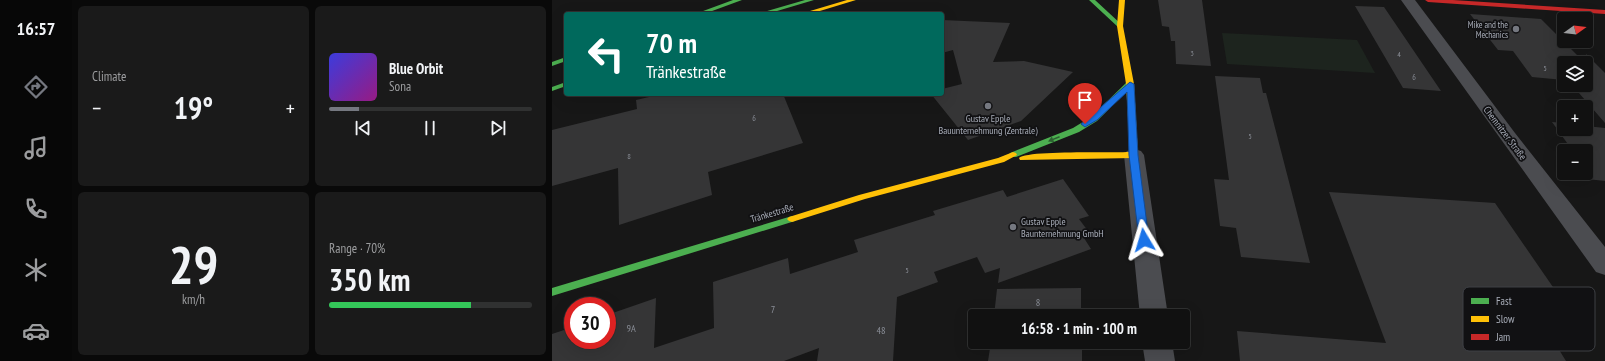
<!DOCTYPE html>
<html lang="en">
<head>
<meta charset="utf-8">
<style>
	:root { --surface:#111; --page:#1a1a1a; --text:#f1f3f6; --muted:#9c9d9f; --line:#303131; --accent:#757880 }
	body { margin:0; font-family:"PT Sans Narrow",sans-serif; background:var(--page); color:var(--text); height:100vh; display:flex; flex-direction:column; font-size:15px; white-space:nowrap }
	* { box-sizing:border-box; margin:0 }
	p { font-size:13px; color:var(--muted) }
	.icon { flex:none; width:22px; height:22px; fill:none; stroke:currentColor; stroke-width:2; stroke-linecap:round; stroke-linejoin:round }
	.map { position:relative; flex:1; overflow:hidden }
	.side { display:flex; flex-direction:column; gap:6px; padding:6px; background:#090909; width:480px }
	.side>* { flex:none }
	.hud { position:absolute; left:12px; top:12px; width:380px; height:84px; border-radius:4px; box-shadow:0 4px 16px #0002,0 0 0 1px var(--line); background:#00695c; color:#fff; overflow:hidden }
	.needle { width:26px; rotate:75deg }
	.buttons { position:absolute; left:1005px; top:12px; display:grid; gap:8px }
	.buttons a { display:grid; place-items:center; width:36px; height:36px; border-radius:4px; background:var(--surface); box-shadow:0 4px 16px #0002,0 0 0 1px var(--line); font-size:20px }
	.speed { position:absolute; left:12px; top:297px; display:flex; gap:8px; font-size:20px; font-weight:700; text-align:center }
	.speed>* { display:grid; place-content:center; width:52px; height:52px; border-radius:50%; background:var(--surface); box-shadow:0 4px 16px #0002,0 0 0 1px var(--line); line-height:1 }
	.speed .limit { border:6px solid #d22; background:#fff; color:#111 }
	.pin { position:absolute; display:grid; place-items:center; width:34px; height:34px; color:#fff; margin:-41px -17px; border-radius:50% 50% 50% 0; rotate:-45deg; box-shadow:0 0 4px #0007 }
	.pin .icon { rotate:45deg }
	.me { position:absolute; width:44px; margin:-22px; rotate:353deg; stroke-linejoin:round; filter:drop-shadow(0 0 3px #0008) }
	.turn { display:flex; align-items:center; gap:14px; height:84px; padding:0 16px; font-size:18px }
	.turn .icon { width:52px; height:52px; stroke-width:2.5 }
	.turn b { display:block; font-size:28px; line-height:34px }
	.big { font-size:30px; font-weight:600; line-height:1.1 }
	.side .card { flex:1; display:flex; flex-direction:column; justify-content:center; gap:6px; min-width:0; padding:0 14px; border-radius:6px; background:var(--page) }
	.side .dial { align-items:center; gap:0 }
	.dial b { font-size:52px; line-height:1 }
	.song { display:flex; align-items:center; gap:12px }
	.cover { width:48px; height:48px; border-radius:6px; background:linear-gradient(135deg,hsl(240 70% 55%),hsl(310 70% 35%)) }
	.played { height:4px; border-radius:2px; background:linear-gradient(90deg,var(--accent) 15%,var(--line) 15%) }
	.keys { display:flex; justify-content:space-around; direction:ltr }
	.heat { display:flex; justify-content:space-between; align-items:center; font-size:22px; direction:ltr }
	.charge { height:6px; border-radius:3px; background:linear-gradient(90deg,#34c759 70%,var(--line) 0) }
	.side .tiles { flex:1; display:grid; gap:6px; grid-template-columns:repeat(2,1fr) }
	.trip { position:absolute; left:416px; top:309px; width:222px; height:40px; border-radius:4px; background:var(--surface); box-shadow:0 4px 16px #0002,0 0 0 1px var(--line); font-weight:600; line-height:40px; text-align:center }
	main { display:flex; flex:1; min-height:0 }
	.tabs { display:flex; flex-direction:column; width:72px; justify-content:space-around; align-items:center; background:#070707; color:var(--muted) }
	.tabs .icon { width:28px; height:28px }
	.tabs .on { color:var(--accent) }
	.tabs b { font-size:18px; color:var(--text) }
	.map>svg:first-child { display:block }
</style>
</head>
<body>
<main>
<nav class="tabs">
<b>16:57</b>
<svg class="icon on" aria-label="directions" viewBox="0 0 24 24"><path d="M12 3l9 9-9 9-9-9zM9 14v-3h6M13 9l2 2-2 2"/></svg>
<svg class="icon" aria-label="music" viewBox="0 0 24 24"><path d="M9 18V5l10-2v13"/><circle cx="6" cy="18" r="3"/><circle cx="16" cy="16" r="3"/></svg>
<svg class="icon" aria-label="phone" viewBox="0 0 24 24"><path d="M5 4h4l2 5-3 2q2 4 5 5l2-3 5 2v4C11 20 4 13 5 4z"/></svg>
<svg class="icon" aria-label="climate" viewBox="0 0 24 24"><path d="M12 3v18M4 7l16 10M4 17L20 7"/></svg>
<svg class="icon" aria-label="car" viewBox="0 0 24 24"><path d="M5 17H2v-5l4-1 3-4h7l3 4 3 1v5h-3M9 17h6M6 11h13"/><circle cx="7" cy="17" r="2"/><circle cx="17" cy="17" r="2"/></svg>
</nav>
<section class="side">
<div class="tiles">
<div class="card"><p>Climate</p>
<div class="heat"><a>−</a><b class="big">19°</b><a>+</a></div>
</div>
<div class="card">
<div class="song"><i class="cover"></i><div><b>Blue Orbit</b><p>Sona</p></div></div>
<div class="played"></div>
<div class="keys"><svg class="icon" aria-label="previous" viewBox="0 0 24 24"><path d="M18 5L8 12l10 7zM5 5v14"/></svg><svg class="icon" aria-label="pause" viewBox="0 0 24 24"><path d="M8 5v14M16 5v14"/></svg><svg class="icon" aria-label="next" viewBox="0 0 24 24"><path d="M6 5l10 7-10 7zM19 5v14"/></svg></div>
</div>
<div class="card dial"><b>29</b><p>km/h</p></div>
<div class="card"><p>Range · 70%</p><b class="big">350 km</b><div class="charge"></div></div>
</div>
</section>
<div class="map">
<svg width="1053" height="361" viewBox="0 0 1053 361">
	<rect width="100%" height="100%" fill="#171717"/>
	<path fill="#1d241e" d="M670 33 805 40 823 73 675 64Z"/>
	<path fill="#353536" d="M606 0H650L659 66 624 64 623 41H619L617 27 610 26Z
		M803 6 832 7 889 91 851 88Z
		M918 14 989 19 1033 63H1012V80L980 77 961 51 946 50Z
		M390 20 458 23 441 62 472 61 521 72 469 121 416 140 379 94H390V89L410 84 401 50 390 53Z
		M1034 54 1053 73V123L1020 85H1034Z
		M663 76 708 78 711 93H714L758 263 689 257 684 228 668 226 662 179 677 180Z
		M110 94H231L251 143 156 172 160 195 67 225 66 168 0 186V130L85 109 84 100Z
		M1000 122 1012 123V129H1034V126L1053 128V181L1035 179 1031 173H1034V151H1015L1011 146 1018 147Z
		M511 179 537 216 527 219 539 235 532 238 539 249 446 283 448 268 433 273 425 257 382 272 386 282 345 297 341 361H265L267 348 232 361H0V334L21 327V340H55V315L104 298 102 348 162 328 161 282 236 258 238 274 306 252 302 240 383 215 381 211 451 190 455 197Z
		M777 192 943 203 1003 290 1023 292 1040 316 983 311 1014 361H688L685 331 834 343Z
		M529 288V316H442L445 289Z
		M439 342H530V361H436Z"/>
	<g fill="none" stroke-linecap="round" stroke-linejoin="round">
		<path fill="#4b4c50" fill-rule="evenodd" d="M849 0H863L963 133 1053 247V275L1044 272Z
			M582 149 589 151 592 155 616 316H588L572 155 575 151Z
			M590 342H620L623 361H593Z"/>
		<path fill="#4caf50" fill-rule="evenodd" d="M181 0H190L152 14H143Z
			M253 0H262L215 14H205Z
			M537 0H543L570 25V27H566Z
			M14 57V61L0 66V62Z
			M14 82V86L0 91V87Z
			M575 82H578L582 84 545 121 527 132 464 157H458L457 155 458 153 521 128 539 117Z
			M240 216 243 217 245 219 243 221 0 296V288Z"/>
		<path fill="#ffc107" fill-rule="evenodd" d="M295 0H304L258 14H248Z
			M567 0H573L571 26 582 84 586 155 582 158 468 160 467 158C474 150 561 153 578 152L574 84 565 26Z
			M461 152 464 153 465 155 452 162 313 199 240 222 237 221 235 219 237 217 307 195 446 158Z"/>
		<path fill="#c62828" fill-rule="evenodd" d="M873 0H901L1053 10V14L876 2Z"/>
	</g>
	<defs><path id="oneway-solid" d="M-6-.8H1V-3.2L6.5 0L1 3.2V.8H-6Z"/></defs>
	<use fill="#2e6032" href="#oneway-solid" transform="translate(502 139) rotate(158)"/>
	<path fill="#1a73e8" stroke="#114b97" d="M578 82 582 84 586 155 597 240 596 243H588L587 240 577 155 575 92 545 120 533 127 529 124Z"/>
	<g fill="#757880" stroke="#111113" stroke-width="1.5">
		<circle cx="964" cy="29" r="4"/>
		<circle cx="436" cy="106" r="4"/>
		<circle cx="461" cy="227" r="4"/>
	</g>
	<g text-anchor="middle" dominant-baseline="central" stroke-width="3.5" stroke-linejoin="round" paint-order="stroke">
		<g font-size="8" fill="#8b8f98">
			<text x="640" y="53">3</text>
			<text x="847" y="54">4</text>
			<text x="993" y="68">5</text>
			<text x="862" y="77">6</text>
			<text x="202" y="118">6</text>
			<text x="698" y="136">5</text>
			<text x="77" y="156">8</text>
			<text x="355" y="270">5</text>
		</g>
		<g font-size="9" fill="#a8adb8" stroke="#111113" text-anchor="end">
			<text x="956" y="24">Mike and the<tspan x="956" dy="10">Mechanics</tspan></text>
		</g>
		<g font-size="10" fill="#a8adb8" stroke="#111113">
			<text x="436" y="118">Gustav Epple<tspan x="436" dy="12">Bauunternehmung (Zentrale)</tspan></text>
			<text x="469" y="221" text-anchor="start">Gustav Epple<tspan x="469" dy="12">Baunternehmung GmbH</tspan></text>
		</g>
		<g font-size="10" fill="#a8adb8" stroke="#111113">
			<text transform="translate(953 133) rotate(53)">Chemnitzer Straße</text>
			<text transform="translate(220 213) rotate(-17)">Tränkestraße</text>
		</g>
		<g font-size="10" fill="#8b8f98">
			<text x="486" y="302">8</text>
			<text x="221" y="309">7</text>
			<text x="79" y="328">9A</text>
			<text x="329" y="330">48</text>
		</g>
	</g>
	<rect x="911" y="287" width="132" height="64" rx="6" fill="#111113" stroke="#3e4045" stroke-width="1"/>
	<rect x="919" y="298" width="18" height="6" fill="#4caf50"/>
	<rect x="919" y="316" width="18" height="6" fill="#ffc107"/>
	<rect x="919" y="334" width="18" height="6" fill="#c62828"/>
	<g font-size="11" fill="#a8adb8">
		<text x="944" y="305">Fast</text>
		<text x="944" y="323">Slow</text>
		<text x="944" y="341">Jam</text>
	</g>
</svg>
<div class="buttons">
<a><svg class="needle" viewBox="-14 -14 28 28"><path d="M0-13l5 13h-10z" fill="#e53935"/><path d="M0 13l5-13h-10z" fill="#9c9d9f"/></svg></a>
<a><svg class="icon" aria-label="layers" viewBox="0 0 24 24"><path d="M12 4l9 5-9 5-9-5zM3 14l9 5 9-5"/></svg></a>
<a>+</a>
<a>−</a>
</div>
<div class="speed"><div class="limit">30</div></div>
<div class="pin" style="left:533px;top:124px;background:#d93025"><svg class="icon" aria-label="arrive" viewBox="0 0 24 24"><path d="M6 21V4h12l-3 4 3 4H6"/></svg></div>
<svg class="me" style="left:592px;top:240px" viewBox="-20 -20 40 40"><path d="M0-17L14 15 0 8-14 15z" fill="#1a73e8" stroke="#fff" stroke-width="4"/></svg>
<div class="trip">16:58 · 1 min · 100 m</div>
<div class="hud">
<div class="turn"><svg class="icon" aria-label="left" viewBox="0 0 24 24"><path d="M17 20v-9H6M10 6l-5 5 5 5"/></svg><div><b>70 m</b>Tränkestraße</div></div>
</div>
</div>
</main>
</body>
</html>
